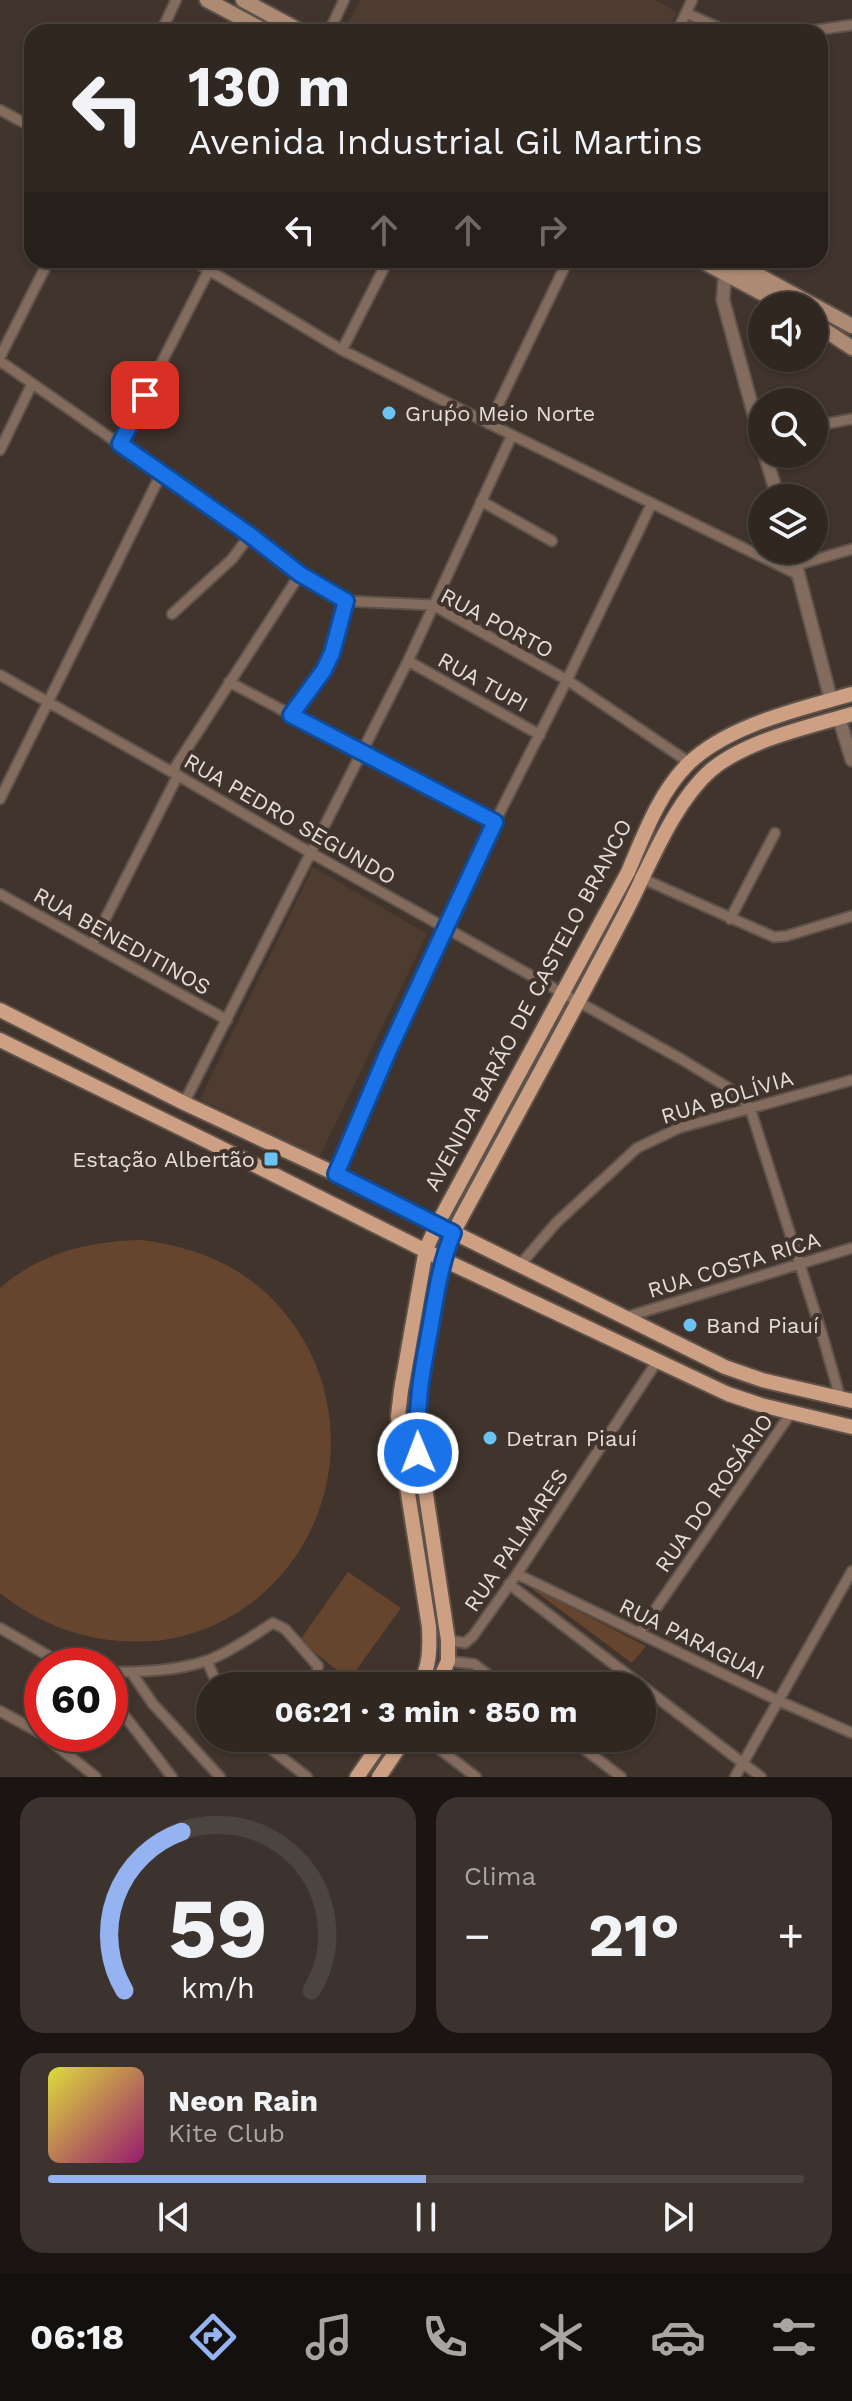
<!DOCTYPE html>
<html lang="pt">
<head>
<meta charset="utf-8">
<style>
	:root { --surface:#302721; --page:#3c332e; --text:#f1f3f6; --muted:#a8a5a5; --line:#4b443f; --accent:#95b2f1 }
	body { margin:0; font-family:"Work Sans",sans-serif; background:var(--page); color:var(--text); height:100vh; display:flex; flex-direction:column; font-size:30px; white-space:nowrap }
	* { box-sizing:border-box; margin:0 }
	p { font-size:26px; color:var(--muted) }
	.icon { flex:none; width:44px; height:44px; fill:none; stroke:currentColor; stroke-width:2; stroke-linecap:round; stroke-linejoin:round }
	.map { position:relative; height:1777px; overflow:hidden }
	.panel { display:flex; flex-direction:column; gap:20px; padding:20px; background:#1a1512; flex:1 }
	.panel>* { flex:none }
	.hud { position:absolute; left:24px; top:24px; width:804px; height:244px; border-radius:24px; box-shadow:0 2px 6px #0004,0 0 0 2px var(--line); background:#302721; color:var(--text); overflow:hidden }
	.tools { position:absolute; left:748px; top:292px; display:grid; gap:16px }
	.tools a { display:grid; place-items:center; width:80px; height:80px; border-radius:50%; background:var(--surface); box-shadow:0 2px 6px #0004,0 0 0 2px var(--line); font-size:40px }
	.speed { position:absolute; left:24px; top:1648px; display:flex; gap:16px; font-size:40px; font-weight:700; text-align:center }
	.speed>* { display:grid; place-content:center; width:104px; height:104px; border-radius:50%; background:var(--surface); box-shadow:0 2px 6px #0004,0 0 0 2px var(--line); line-height:1 }
	.speed .limit { border:12px solid #d22; background:#fff; color:#111 }
	.pin { position:absolute; display:grid; place-items:center; width:68px; height:68px; color:#fff; margin:-34px; border-radius:16px; box-shadow:0 4px 12px #0006 }
	.me { position:absolute; width:88px; margin:-44px; rotate:359deg; stroke-linejoin:round; filter:drop-shadow(0 0 6px #0008) }
	.turn { display:flex; align-items:center; gap:28px; height:168px; padding:0 32px; font-size:36px }
	.turn .icon { width:104px; height:104px; stroke-width:2.5 }
	.turn b { display:block; font-size:56px; line-height:68px }
	.lanes { display:flex; align-items:center; height:76px; padding:0 32px; background:#0003; justify-content:center; gap:40px; direction:ltr }
	.lanes .off { opacity:.35 }
	.big { font-size:60px; font-weight:700; line-height:1.1 }
	.panel .widget { flex:1; display:flex; flex-direction:column; justify-content:center; gap:12px; min-width:0; padding:0 28px; border-radius:24px; background:var(--page) }
	.panel .dial { align-items:center; gap:0 }
	.dial svg { height:208px; overflow:visible; fill:none; stroke:var(--line); stroke-width:7; stroke-linecap:round; text-anchor:middle }
	.dial text { fill:var(--text); stroke:none }
	.song { display:flex; align-items:center; gap:24px }
	.cover { width:96px; height:96px; border-radius:12px; background:linear-gradient(135deg,hsl(60 70% 55%),hsl(320 70% 35%)) }
	.played { height:8px; border-radius:4px; background:linear-gradient(90deg,var(--accent) 50%,var(--line) 50%) }
	.keys { display:flex; justify-content:space-around; direction:ltr }
	.heat { display:flex; justify-content:space-between; align-items:center; font-size:44px; direction:ltr }
	.panel .tiles { flex:1; display:grid; gap:20px; grid-template-columns:1fr 1fr }
	.widget:last-child { grid-column:span 2 }
	.trip { position:absolute; left:196px; top:1672px; width:460px; height:80px; border-radius:40px; background:var(--surface); box-shadow:0 2px 6px #0004,0 0 0 2px var(--line); font-weight:700; line-height:80px; text-align:center }
	.menu { display:flex; height:128px; justify-content:space-around; align-items:center; background:#13100d; color:var(--muted) }
	.menu .icon { width:56px; height:56px }
	.menu .current { color:var(--accent) }
	.menu b { font-size:36px; color:var(--text) }
	.map>svg:first-child { display:block }
</style>
</head>
<body>
<div class="map">
<svg width="852" height="1777" viewBox="0 0 852 1777">
	<rect width="100%" height="100%" fill="#40342c"/>
	<path fill="#4e3c30" d="M360 0H655L677 12 666 32H343Z
		M313 867 427 934 319 1158 200 1099Z"/>
	<path fill="#66452f" d="M141 1240C182 1245 220 1257 253 1282 354 1361 357 1512 261 1595 231 1621 192 1638 152 1641 95 1645 44 1628 0 1593V1288C40 1253 89 1241 141 1240Z
		M348 1572 401 1608 349 1680 300 1640Z
		M527 1585 646 1646 632 1663Z"/>
	<g fill="none" stroke-linecap="round" stroke-linejoin="round">
		<defs>
			<path id="minor" d="M686 13 728 32
				M161 32 176 0
				M329 32 344 0
				M677 32 692 0
				M803 32 852 25
				M0 110 32 127
				M192 260 342 350 512 435 799 575
				M342 350 388 260
				M0 357 49 260
				M0 361 250 535 300 574 346 601 433 605 567 680 690 763
				M489 424 568 260
				M814 426 852 419
				M120 444 214 260
				M0 450 32 384
				M481 501 552 541
				M797 565 852 549
				M172 614 232 559 250 535
				M408 661 540 735
				M0 675 172 772 311 853 681 1059 737 1093 750 1108 822 1334 840 1397
				M229 682 495 822
				M291 715 324 670 332 653 346 601
				M172 772 300 574
				M0 799 161 474
				M639 877 774 937 786 936 852 916
				M0 894 227 1020
				M730 919 775 833
				M92 945 178 775
				M184 1103 408 661 512 435
				M336 1174 388 1052 445 926 495 822 567 680 652 503
				M519 1266 556 1223 637 1148 679 1128 852 1080
				M626 1317 852 1248
				M517 1574 779 1701 852 1733
				M509 1584 761 1777
				M0 1628 52 1658 83 1666
				M639 1633 791 1413
				M448 1640 465 1643 473 1636 517 1574 658 1360
				M207 1661 218 1686
				M448 1661 474 1664 503 1686
				M110 1672C142 1672 178 1671 209 1660 232 1651 252 1636 273 1623L285 1629 318 1666 317 1673 302 1686
				M131 1672 153 1704 220 1777
				M110 1697 172 1777
				M0 1711 42 1734
				M42 1734 96 1777
				M257 1738 307 1777
				M352 1738 372 1754
				M425 1738 476 1777
				M570 1738 621 1777
				M735 1777 852 1571"/>
			<path id="tertiary" d="M729 265 725 274 723 300 762 444
				M765 454 778 498
				M792 550 831 700
				M839 718 852 760"/>
			<path id="secondary" d="M207 0 267 32
				M243 0 302 32
				M700 260 786 306
				M730 260 852 326
				M814 323 852 348"/>
			<path id="primary" d="M0 1010 184 1103 336 1174 725 1367 762 1380 852 1401
				M0 1040 211 1143 442 1259 728 1394 761 1405 852 1427
				M419 1686C430 1666 430 1649 429 1627L402 1455 398 1416 401 1390 426 1249 437 1225 628 872C644 835 659 793 688 764 728 725 800 709 852 694
				M437 1686 448 1661V1640L417 1435V1409L422 1371 442 1259 453 1233C509 1129 566 1026 621 921 646 875 671 805 711 770 747 740 808 727 852 714
				M357 1777 384 1738
				M379 1777 405 1738"/>
		</defs>
		<use href="#minor" stroke="#5e524b" stroke-width="13"/>
		<use href="#tertiary" stroke="#5e524b" stroke-width="16"/>
		<use href="#secondary" stroke="#5e524b" stroke-width="18"/>
		<use href="#primary" stroke="#5e524b" stroke-width="18"/>
		<use href="#minor" stroke="#836c5e" stroke-width="9"/>
		<use href="#tertiary" stroke="#836c5e" stroke-width="12"/>
		<use href="#secondary" stroke="#ad8a73" stroke-width="14"/>
		<use href="#primary" stroke="#cea083" stroke-width="14"/>
	</g>
	<g fill="none" stroke-linecap="round" stroke-linejoin="round">
		<defs>
			<path id="route" d="M145 395 120 444 250 535 300 574 346 601 332 653 324 670 291 715 495 822 388 1052 336 1174 453 1233C440 1264 436 1296 430 1330 422 1371 415 1411 418 1453"/>
		</defs>
		<use href="#route" stroke="#114b97" stroke-width="20"/>
		<use href="#route" stroke="#1a73e8" stroke-width="14"/>
	</g>
	<g fill="#6bc3f2" stroke="#40342c" stroke-width="3">
		<circle cx="389" cy="413" r="8"/>
		<rect x="263" y="1151" width="16" height="16" rx="4"/>
		<circle cx="690" cy="1325" r="8"/>
		<circle cx="490" cy="1438" r="8"/>
	</g>
	<g text-anchor="middle" dominant-baseline="central" stroke-width="8" stroke-linejoin="round" paint-order="stroke">
		<g font-size="22" fill="#e5ddd8" stroke="#40342c" text-anchor="start">
			<text x="405" y="413">Gruṕo Meio Norte</text>
			<text x="255" y="1159" text-anchor="end">Estação Albertão</text>
			<text x="706" y="1325">Band Piauí</text>
			<text x="506" y="1438">Detran Piauí</text>
		</g>
		<g font-size="22" fill="#e5ddd8" stroke="#40342c">
			<text transform="translate(497 623) rotate(28)">RUA PORTO</text>
			<text transform="translate(483 682) rotate(29)">RUA TUPI</text>
			<text transform="translate(290 819) rotate(30)">RUA PEDRO SEGUNDO</text>
			<text transform="translate(122 941) rotate(29)">RUA BENEDITINOS</text>
			<text transform="translate(528 1005) rotate(-62)">AVENIDA BARÃO DE CASTELO BRANCO</text>
			<text transform="translate(727 1097) rotate(-17)">RUA BOLÍVIA</text>
			<text transform="translate(734 1265) rotate(-17)">RUA COSTA RICA</text>
			<text transform="translate(714 1493) rotate(-55)">RUA DO ROSÁRIO</text>
			<text transform="translate(516 1540) rotate(-56)">RUA PALMARES</text>
			<text transform="translate(692 1639) rotate(26)">RUA PARAGUAI</text>
		</g>
	</g>
</svg>
<div class="tools">
<a><svg class="icon" aria-label="sound" viewBox="0 0 24 24"><path d="M4 9h4l5-4v14l-5-4H4zM17 9q2 3 0 6"/></svg></a>
<a><svg class="icon" aria-label="search" viewBox="0 0 24 24"><circle cx="10" cy="10" r="6"/><path d="M15 15l6 6"/></svg></a>
<a><svg class="icon" aria-label="layers" viewBox="0 0 24 24"><path d="M12 4l9 5-9 5-9-5zM3 14l9 5 9-5"/></svg></a>
</div>
<div class="speed"><div class="limit">60</div></div>
<div class="pin" style="left:145px;top:395px;background:#d93025"><svg class="icon" aria-label="arrive" viewBox="0 0 24 24"><path d="M6 21V4h12l-3 4 3 4H6"/></svg></div>
<svg class="me" style="left:418px;top:1453px" viewBox="-20 -20 40 40"><circle r="17" fill="#1a73e8" stroke="#fff" stroke-width="3"/><path d="M0-11L8 9 0 5-8 9z" fill="#fff"/></svg>
<div class="trip">06:21 · 3 min · 850 m</div>
<div class="hud">
<div class="turn"><svg class="icon" aria-label="left" viewBox="0 0 24 24"><path d="M17 20v-9H6M10 6l-5 5 5 5"/></svg><div><b>130 m</b>Avenida Industrial Gil Martins</div></div>
<div class="lanes"><svg class="icon" aria-label="left" viewBox="0 0 24 24"><path d="M17 20v-9H6M10 6l-5 5 5 5"/></svg><svg class="icon off" aria-label="ahead" viewBox="0 0 24 24"><path d="M12 20V5M6 11l6-6 6 6"/></svg><svg class="icon off" aria-label="ahead" viewBox="0 0 24 24"><path d="M12 20V5M6 11l6-6 6 6"/></svg><svg class="icon off" aria-label="right" viewBox="0 0 24 24"><path d="M7 20v-9h11M14 6l5 5-5 5"/></svg></div>
</div>
</div>
<section class="panel">
<div class="tiles">
<div class="widget dial"><svg viewBox="0 0 100 80">
<path d="M14 69A42 42 0 1 1 86 69"/>
<path d="M14 69A42 42 0 0 1 36 8" stroke="#95b2f1"/>
<text x="50" y="56" font-size="32" font-weight="700">59</text>
<text x="50" y="72" font-size="11">km/h</text>
</svg></div>
<div class="widget"><p>Clima</p>
<div class="heat"><a>−</a><b class="big">21°</b><a>+</a></div>
</div>
<div class="widget">
<div class="song"><i class="cover"></i><div><b>Neon Rain</b><p>Kite Club</p></div></div>
<div class="played"></div>
<div class="keys"><svg class="icon" aria-label="previous" viewBox="0 0 24 24"><path d="M18 5L8 12l10 7zM5 5v14"/></svg><svg class="icon" aria-label="pause" viewBox="0 0 24 24"><path d="M8 5v14M16 5v14"/></svg><svg class="icon" aria-label="next" viewBox="0 0 24 24"><path d="M6 5l10 7-10 7zM19 5v14"/></svg></div>
</div>
</div>
</section>
<nav class="menu">
<b>06:18</b>
<svg class="icon current" aria-label="directions" viewBox="0 0 24 24"><path d="M12 3l9 9-9 9-9-9zM9 14v-3h6M13 9l2 2-2 2"/></svg>
<svg class="icon" aria-label="music" viewBox="0 0 24 24"><path d="M9 18V5l10-2v13"/><circle cx="6" cy="18" r="3"/><circle cx="16" cy="16" r="3"/></svg>
<svg class="icon" aria-label="phone" viewBox="0 0 24 24"><path d="M5 4h4l2 5-3 2q2 4 5 5l2-3 5 2v4C11 20 4 13 5 4z"/></svg>
<svg class="icon" aria-label="climate" viewBox="0 0 24 24"><path d="M12 3v18M4 7l16 10M4 17L20 7"/></svg>
<svg class="icon" aria-label="car" viewBox="0 0 24 24"><path d="M5 17H2v-5l4-1 3-4h7l3 4 3 1v5h-3M9 17h6M6 11h13"/><circle cx="7" cy="17" r="2"/><circle cx="17" cy="17" r="2"/></svg>
<svg class="icon" aria-label="filters" viewBox="0 0 24 24"><path d="M4 7h16M4 17h16"/><circle cx="9" cy="7" r="2"/><circle cx="15" cy="17" r="2"/></svg>
</nav>
</body>
</html>
